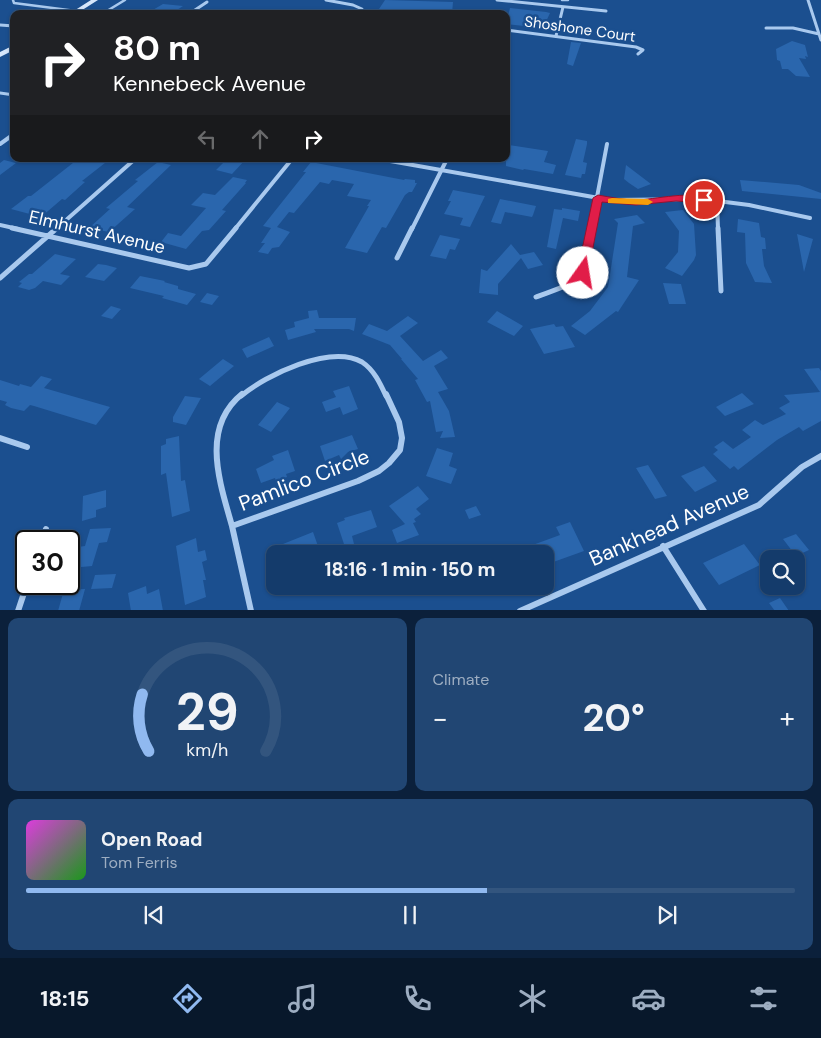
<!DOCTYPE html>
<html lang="en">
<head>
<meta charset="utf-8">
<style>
	:root { --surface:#143b6b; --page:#214673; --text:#f1f3f6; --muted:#9dadc1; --line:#33557e; --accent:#90b9f0 }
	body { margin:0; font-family:"DM Sans",sans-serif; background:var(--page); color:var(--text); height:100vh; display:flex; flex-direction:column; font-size:19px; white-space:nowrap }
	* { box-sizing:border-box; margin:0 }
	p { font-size:16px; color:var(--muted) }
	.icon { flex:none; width:28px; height:28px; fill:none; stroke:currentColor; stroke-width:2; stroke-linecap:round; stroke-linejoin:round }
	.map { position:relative; height:610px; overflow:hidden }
	.side { display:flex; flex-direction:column; gap:8px; padding:8px; background:#0b203b; flex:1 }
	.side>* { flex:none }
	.guide { position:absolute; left:10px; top:10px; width:500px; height:152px; border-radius:10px; box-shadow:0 1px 4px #0004,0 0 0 1px var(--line); background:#202124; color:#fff; overflow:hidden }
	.fabs { position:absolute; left:760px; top:550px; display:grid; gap:10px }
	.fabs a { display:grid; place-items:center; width:45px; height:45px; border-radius:10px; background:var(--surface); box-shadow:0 1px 4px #0004,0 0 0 1px var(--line); font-size:25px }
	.speed { position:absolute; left:15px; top:530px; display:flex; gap:10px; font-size:25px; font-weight:700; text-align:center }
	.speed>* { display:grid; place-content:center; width:65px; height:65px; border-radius:50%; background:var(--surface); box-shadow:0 1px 4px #0004,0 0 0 1px var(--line); line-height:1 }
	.speed .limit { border:2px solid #111; border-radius:8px; background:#fff; color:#111 }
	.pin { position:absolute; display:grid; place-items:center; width:42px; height:42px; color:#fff; margin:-21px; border:2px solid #fff; border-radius:50%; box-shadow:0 1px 5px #0007 }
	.me { position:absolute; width:55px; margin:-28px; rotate:13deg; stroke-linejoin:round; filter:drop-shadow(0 0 4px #0008) }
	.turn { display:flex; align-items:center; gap:18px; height:105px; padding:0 20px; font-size:22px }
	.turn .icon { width:65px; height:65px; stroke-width:2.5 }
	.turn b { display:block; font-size:35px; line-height:42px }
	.lanes { display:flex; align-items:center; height:48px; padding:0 20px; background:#0003; justify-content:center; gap:25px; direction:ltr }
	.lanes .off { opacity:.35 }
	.big { font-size:38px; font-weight:700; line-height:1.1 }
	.side .tile { flex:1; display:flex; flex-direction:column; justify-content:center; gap:8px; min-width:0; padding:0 18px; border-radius:10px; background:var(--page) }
	.side .dial { align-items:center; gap:0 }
	.dial svg { height:130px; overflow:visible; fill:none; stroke:var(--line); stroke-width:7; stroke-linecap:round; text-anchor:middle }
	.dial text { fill:var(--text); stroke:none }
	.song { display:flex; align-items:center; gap:15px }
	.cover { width:60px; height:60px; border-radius:8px; background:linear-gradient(135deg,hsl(300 70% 55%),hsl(120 70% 35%)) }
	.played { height:5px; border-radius:2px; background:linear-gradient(90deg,var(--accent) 60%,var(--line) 60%) }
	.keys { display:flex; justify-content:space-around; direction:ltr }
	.heat { display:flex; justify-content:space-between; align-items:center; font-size:28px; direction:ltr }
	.side .tiles { flex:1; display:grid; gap:8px; grid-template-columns:1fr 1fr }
	.tile:last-child { grid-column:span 2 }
	.trip { position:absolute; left:266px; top:545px; width:288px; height:50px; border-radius:10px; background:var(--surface); box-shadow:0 1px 4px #0004,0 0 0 1px var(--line); font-weight:700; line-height:50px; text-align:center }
	.menu { display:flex; height:80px; justify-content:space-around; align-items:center; background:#08182b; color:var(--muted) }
	.menu .icon { width:35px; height:35px }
	.menu .active { color:var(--accent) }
	.menu b { font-size:22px; color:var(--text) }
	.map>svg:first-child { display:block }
</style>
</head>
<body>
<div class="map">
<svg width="821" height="611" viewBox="0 0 821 611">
	<rect width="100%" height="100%" fill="#1b4f8f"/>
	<path fill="#2a66ad" d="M385 0 453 2 452 14H381L377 12Z
		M163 4 183 6 171 14H146Z
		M510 8 546 12 550 13 543 28 506 24Z
		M792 41 805 45 808 57 805 56 806 59 799 58 810 77 796 76 788 69H782L780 61 777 60 776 49Z
		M571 42 581 43 573 66 567 64Z
		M576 139 587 141V144L583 162 587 163 585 174H582L581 178 565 175Z
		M509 145 548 151 544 162 556 165 553 174 524 169 523 170 506 166V152Z
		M78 159H110L82 181 85 182 65 200 62 199 41 217 11 209 28 196H31Z
		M227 159H246L232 174 216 170Z
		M4 160 16 163 0 175V163Z
		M158 162 171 165 127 207 135 209 109 232 89 228 110 209 106 208 138 181 135 180Z
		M311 162 404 180 405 179 415 180V183H417L412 192H409L405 195 386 228 382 227 367 253 345 248 369 206H367L371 200 347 196 354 184 332 180 329 184 320 182 294 213 289 212 277 227 290 232 279 247 272 248 268 254 258 252 265 243H261L271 228 263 226 306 172H303Z
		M626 165 651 184 638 189 629 183 624 179Z
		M233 177 247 180 245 183H246L222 210 226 211 209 230 202 231 186 249 161 242 168 233 181 236 206 208 191 205 203 193 215 195Z
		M740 180 799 185 821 193V199L742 191Z
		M453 190 485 196 470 227 460 225 463 218 444 214 451 201H448Z
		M500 199 536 206 533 215 532 217 505 212 501 224 491 222Z
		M562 208 580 211 578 221 563 218 556 249 547 247 554 209 562 210Z
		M683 210 694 224 696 255 694 260 682 276 665 268 678 252 679 231 665 212Z
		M637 215 645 223 633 226 627 277 639 280 618 312 616 311 585 335 571 326 590 311 608 287 618 223 614 219Z
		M738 219 759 223 761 237 765 238 766 249H762L764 266 772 283 755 282 746 263 745 233 737 232Z
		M797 234 813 239 804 272Z
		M440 235 460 239 455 250 450 249 446 259 430 256Z
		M511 244 520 255 534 252 543 265 528 269 521 258 498 284V295L479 293 481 269 487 271Z
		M55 254 76 259 60 274 70 276 61 285 43 281 35 288 29 290 18 287 22 283 19 282 29 274H32Z
		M98 264 106 265 117 268 104 281 85 277Z
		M140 276 165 281 164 282 178 286V289L196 294 187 305 162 298 164 296 130 288Z
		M663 283 681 284 686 304H669Z
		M207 293 219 296 212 305 200 302Z
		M111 306 121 309 112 319 101 316Z
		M317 310 319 318H356L354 331 349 329H314L316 332 288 340 285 330 295 327 294 322 309 318 308 311Z
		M497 311 523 326 514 336 487 322Z
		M408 316 418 323 400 336 423 361 441 350 448 358 434 366 448 389 438 392 449 411 455 437 440 438 443 431 436 432 430 401 427 402 415 380 418 379 401 359H402L390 345 362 334 369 324 387 331Z
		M554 324 556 327 563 326 575 347 544 354 530 329Z
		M269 337 274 346 247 358 242 349Z
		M223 359 234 366 210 386 199 379Z
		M819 368 821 371V421L803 431 799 427 777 440 738 470 734 466 730 469 713 454 718 450 714 447 723 441 733 449 751 437 742 430 755 420 763 425 786 414 779 408 790 402 784 395 820 392 804 369Z
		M41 376 52 379 44 388 110 407 96 425 34 406 30 405 24 411 11 408 5 405 7 402 0 400V380L19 386 20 384 31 387Z
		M349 386 358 409 343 415 340 407 326 412 322 402 336 397 333 391Z
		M742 393 754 404 725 416 716 407Z
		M185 396 201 398 186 425 173 422V417Z
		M277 402 290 408 271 432 258 425Z
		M352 435 358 449 348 452 341 459 339 455 325 461 320 446Z
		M179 436 181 481 185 480 190 511 172 517 166 473 161 475V446L166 444V439Z
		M437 448 453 453 449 466 457 469 451 484 426 476Z
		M288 450 295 471 286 474 287 477 276 481 275 478 261 483 256 469 274 460 272 456Z
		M648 465 667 496 655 499 636 468Z
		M704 466 717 481 695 492 681 476Z
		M418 486 429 499 416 509 421 514 414 519 416 522 413 523 419 535 397 543 392 530 405 524 389 506Z
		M106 490V507L96 510V517L82 521 83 496Z
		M476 506 481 515 469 519 465 510Z
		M371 510 377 527 352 536 354 544 345 547 337 523 345 520 344 518Z
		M570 522 584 551 545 565V554H534L530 546 560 535 556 527Z
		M111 528 107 542 99 543 92 566 71 568 78 547 85 546 90 529Z
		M313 532 319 549 307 554H280L278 546Z
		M796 534 809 550 796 556 783 539Z
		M196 538 198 552 205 550 207 560 202 562 206 580H203L206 597 185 605 176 546Z
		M744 544 760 565 719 585 703 563Z
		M116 574 112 588 91 589 95 575Z
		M146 586 147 594 159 589 163 611H131L128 593Z
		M85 589 79 611H58L64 590Z
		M780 598 789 611H775L769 603Z"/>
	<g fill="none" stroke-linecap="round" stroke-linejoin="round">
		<path stroke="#a9c9ee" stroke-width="2.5" d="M13 0 14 3 76 11
			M562 0H568
			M102 14 125 0"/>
		<path stroke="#a9c9ee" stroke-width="3" d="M326 0 353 5 362 9 363 14
			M497 0 606 11
			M808 0 821 40
			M189 14 207 2
			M0 25 14 26
			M766 28H793L819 34
			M506 30 636 47 643 50 638 54
			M556 36 563 7
			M0 93 14 95"/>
		<path stroke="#a9c9ee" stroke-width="4" d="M0 144 14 134
			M379 159 610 200 702 199 749 205 810 218
			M717 202 718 229
			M0 225 18 229
			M56 229 135 159
			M235 229 292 159
			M412 229 447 159
			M591 229 607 144"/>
		<path stroke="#a9c9ee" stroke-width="5" d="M12 228 189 268 206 264 236 228
			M718 228 721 291
			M397 258 412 228
			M0 278 57 228
			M536 297C588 278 582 281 591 228
			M241 396C266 375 330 344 362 362 374 370 380 383 386 396"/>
		<path stroke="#a9c9ee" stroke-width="6" d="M242 394C200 428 220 483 232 526L358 481 379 471 389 463 400 450 402 438 399 422 386 394
			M0 438 27 447
			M232 526 251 611
			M42 541 46 529
			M663 546 704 611
			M18 611 27 584
			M520 611 759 505 802 467 821 456"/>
		<path fill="#d6e6fa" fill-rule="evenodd" d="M91 0H98L76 14H69Z
			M14 45V50L0 57V52Z"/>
	</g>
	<path fill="#e11d48" stroke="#92132f" d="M598 195C610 197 624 200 636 200 653 200 696 189 709 200L704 203 676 201 636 205 602 202 588 273 583 277 577 273 593 198Z"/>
	<path fill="#f59e0b" d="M612 198 648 199 653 202 648 205 608 203V199Z"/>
	<g text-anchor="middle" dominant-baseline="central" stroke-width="5" stroke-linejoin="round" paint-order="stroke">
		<g font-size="15" fill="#fff" stroke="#1b4f8f">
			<text transform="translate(580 29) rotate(8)">Shoshone Court</text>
		</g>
		<g font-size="18" fill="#fff" stroke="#1b4f8f">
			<text transform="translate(97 232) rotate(13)">Elmhurst Avenue</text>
		</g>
		<g font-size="21" fill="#fff" stroke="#1b4f8f">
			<text transform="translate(304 480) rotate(-21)">Pamlico Circle</text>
			<text transform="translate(669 525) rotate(-24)">Bankhead Avenue</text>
		</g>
	</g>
</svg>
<div class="fabs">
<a><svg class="icon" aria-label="search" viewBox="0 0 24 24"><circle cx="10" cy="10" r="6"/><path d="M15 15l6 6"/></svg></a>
</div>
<div class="speed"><div class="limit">30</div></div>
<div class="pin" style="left:704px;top:200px;background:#d93025"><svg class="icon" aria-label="arrive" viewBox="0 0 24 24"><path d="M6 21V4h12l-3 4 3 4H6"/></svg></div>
<svg class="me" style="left:583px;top:273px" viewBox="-20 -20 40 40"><circle r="19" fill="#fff"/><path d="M0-13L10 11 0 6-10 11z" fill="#e11d48"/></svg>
<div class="trip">18:16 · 1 min · 150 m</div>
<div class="guide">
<div class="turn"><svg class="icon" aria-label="right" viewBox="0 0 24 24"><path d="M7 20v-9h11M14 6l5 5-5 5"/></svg><div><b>80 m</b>Kennebeck Avenue</div></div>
<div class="lanes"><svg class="icon off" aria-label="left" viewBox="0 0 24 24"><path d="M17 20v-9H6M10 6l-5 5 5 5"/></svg><svg class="icon off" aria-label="ahead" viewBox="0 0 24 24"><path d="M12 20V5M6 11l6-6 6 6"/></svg><svg class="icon" aria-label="right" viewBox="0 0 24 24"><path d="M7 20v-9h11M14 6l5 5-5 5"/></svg></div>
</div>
</div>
<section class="side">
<div class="tiles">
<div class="tile dial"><svg viewBox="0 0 100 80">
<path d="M14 69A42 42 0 1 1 86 69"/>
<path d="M14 69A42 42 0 0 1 10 34" stroke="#90b9f0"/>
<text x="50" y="56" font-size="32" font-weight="700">29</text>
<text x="50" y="72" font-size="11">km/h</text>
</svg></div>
<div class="tile"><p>Climate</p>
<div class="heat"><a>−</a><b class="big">20°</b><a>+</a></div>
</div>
<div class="tile">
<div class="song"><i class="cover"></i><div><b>Open Road</b><p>Tom Ferris</p></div></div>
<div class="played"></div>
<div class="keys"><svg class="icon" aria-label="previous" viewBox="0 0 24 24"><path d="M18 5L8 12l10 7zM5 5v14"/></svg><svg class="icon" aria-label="pause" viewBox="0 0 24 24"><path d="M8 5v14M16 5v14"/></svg><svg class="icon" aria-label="next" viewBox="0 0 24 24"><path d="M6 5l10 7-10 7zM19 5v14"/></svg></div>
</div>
</div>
</section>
<nav class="menu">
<b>18:15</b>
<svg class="icon active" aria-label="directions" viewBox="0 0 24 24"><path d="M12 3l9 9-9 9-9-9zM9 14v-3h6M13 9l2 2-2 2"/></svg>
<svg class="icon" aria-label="music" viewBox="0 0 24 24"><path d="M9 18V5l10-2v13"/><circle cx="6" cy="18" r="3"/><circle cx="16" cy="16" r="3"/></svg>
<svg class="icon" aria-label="phone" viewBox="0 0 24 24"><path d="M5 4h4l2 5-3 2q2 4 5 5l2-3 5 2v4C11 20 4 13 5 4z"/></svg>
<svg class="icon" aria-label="climate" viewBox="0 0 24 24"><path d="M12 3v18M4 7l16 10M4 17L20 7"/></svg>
<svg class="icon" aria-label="car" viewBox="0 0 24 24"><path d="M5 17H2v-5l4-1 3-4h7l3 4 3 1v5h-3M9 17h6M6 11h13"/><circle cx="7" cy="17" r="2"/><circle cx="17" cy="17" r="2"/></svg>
<svg class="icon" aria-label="filters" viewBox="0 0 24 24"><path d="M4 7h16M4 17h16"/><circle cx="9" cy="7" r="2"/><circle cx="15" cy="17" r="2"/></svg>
</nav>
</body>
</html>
